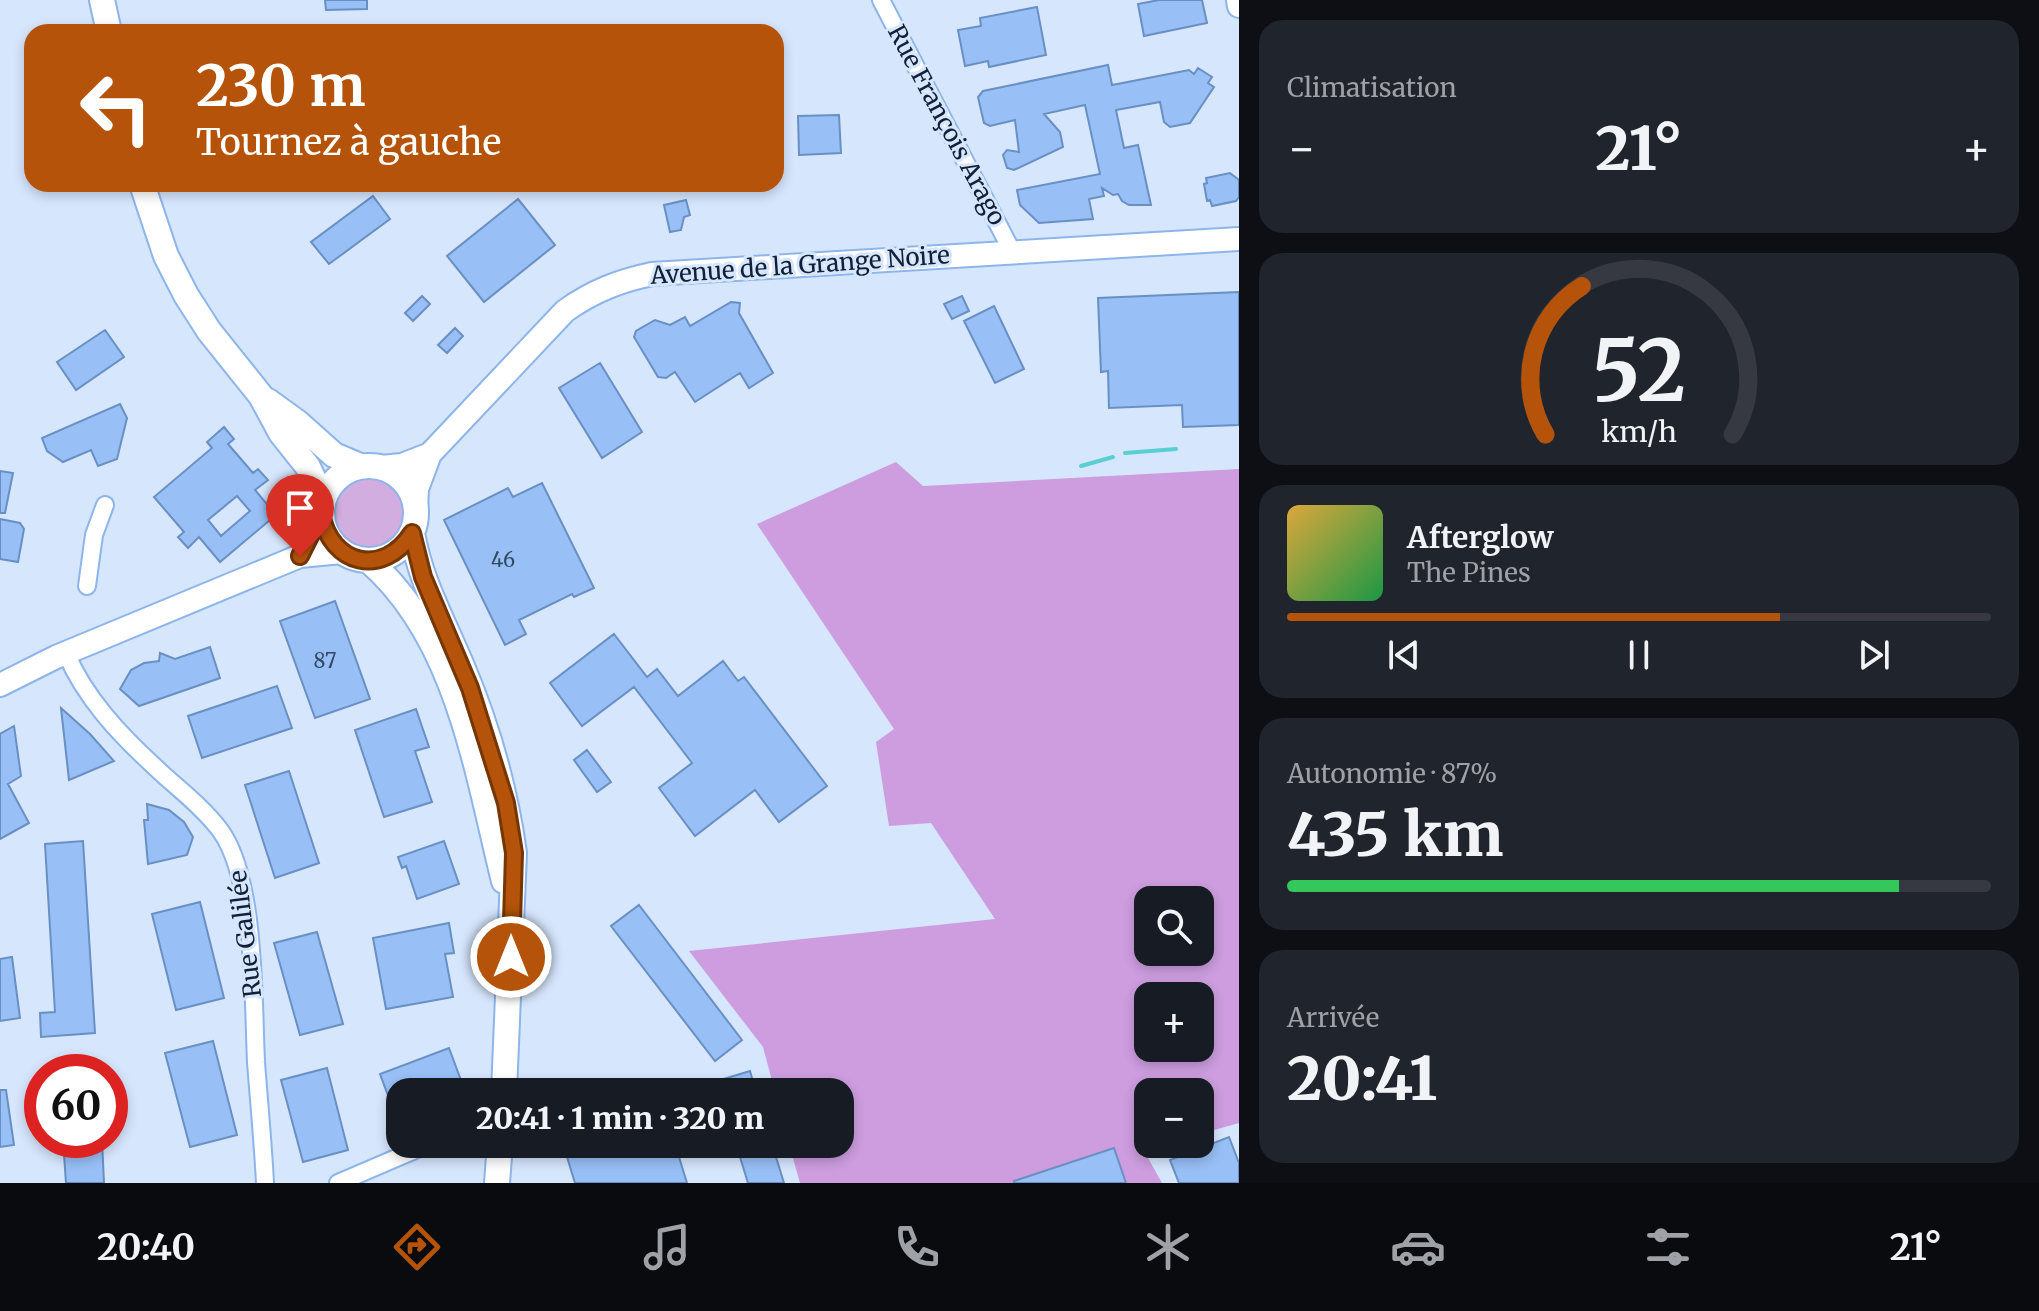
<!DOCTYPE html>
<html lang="fr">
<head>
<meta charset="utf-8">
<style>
	:root { --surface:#171b24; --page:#20242c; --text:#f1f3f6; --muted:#9ea1a6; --line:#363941; --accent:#b45309 }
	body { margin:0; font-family:Merriweather,serif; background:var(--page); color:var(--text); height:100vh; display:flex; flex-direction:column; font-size:30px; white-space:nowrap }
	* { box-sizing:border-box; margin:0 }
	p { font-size:26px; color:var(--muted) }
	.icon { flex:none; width:44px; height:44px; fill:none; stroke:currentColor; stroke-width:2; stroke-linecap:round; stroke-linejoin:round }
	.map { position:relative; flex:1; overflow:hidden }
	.sheet { display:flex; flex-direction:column; gap:20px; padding:20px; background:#0d0f14; width:800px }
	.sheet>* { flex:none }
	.hud { position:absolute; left:24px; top:24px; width:760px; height:168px; border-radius:24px; box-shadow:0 4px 12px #0003; background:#b45309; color:#fff; overflow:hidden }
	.tools { position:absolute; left:1134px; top:886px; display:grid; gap:16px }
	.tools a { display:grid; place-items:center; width:80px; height:80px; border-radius:16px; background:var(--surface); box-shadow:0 4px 12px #0003; font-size:40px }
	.speed { position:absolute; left:24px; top:1054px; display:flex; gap:16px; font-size:40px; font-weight:700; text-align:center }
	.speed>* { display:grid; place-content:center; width:104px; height:104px; border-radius:50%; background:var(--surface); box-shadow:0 4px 12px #0003; line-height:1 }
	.speed .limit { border:12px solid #d22; background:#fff; color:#111 }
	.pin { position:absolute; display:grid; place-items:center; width:68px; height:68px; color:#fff; margin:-82px -34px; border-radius:50% 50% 50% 0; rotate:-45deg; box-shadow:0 0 8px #0007 }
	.pin .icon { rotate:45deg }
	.me { position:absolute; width:88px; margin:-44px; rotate:0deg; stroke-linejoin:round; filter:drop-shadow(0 0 6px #0008) }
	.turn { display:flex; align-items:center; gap:28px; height:168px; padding:0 40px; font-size:36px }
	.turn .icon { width:104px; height:104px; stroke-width:2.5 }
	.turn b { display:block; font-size:56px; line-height:68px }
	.big { font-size:60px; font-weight:800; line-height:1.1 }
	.sheet .card { flex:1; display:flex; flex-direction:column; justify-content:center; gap:12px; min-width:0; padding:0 28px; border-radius:24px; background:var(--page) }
	.sheet .dial { align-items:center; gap:0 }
	.dial svg { height:208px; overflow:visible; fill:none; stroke:var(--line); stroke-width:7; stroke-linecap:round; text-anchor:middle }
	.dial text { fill:var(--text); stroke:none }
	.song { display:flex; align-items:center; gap:24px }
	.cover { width:96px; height:96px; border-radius:12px; background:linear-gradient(135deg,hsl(40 70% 55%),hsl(140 70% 35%)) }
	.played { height:8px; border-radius:4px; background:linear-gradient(90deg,var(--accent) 70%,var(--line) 70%) }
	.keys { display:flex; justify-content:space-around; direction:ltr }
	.heat { display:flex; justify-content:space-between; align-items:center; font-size:44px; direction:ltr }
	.charge { height:12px; border-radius:6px; background:linear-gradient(90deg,#34c759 87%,var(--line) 0) }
	.trip { position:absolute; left:386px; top:1078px; width:468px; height:80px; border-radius:24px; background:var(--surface); box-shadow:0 4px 12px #0003; font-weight:800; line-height:80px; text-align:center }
	.menu { display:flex; height:128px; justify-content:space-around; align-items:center; background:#090b0e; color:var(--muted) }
	.menu .icon { width:56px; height:56px }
	.menu .selected { color:var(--accent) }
	.menu b { font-size:36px; color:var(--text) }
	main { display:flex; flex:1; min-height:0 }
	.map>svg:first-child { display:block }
</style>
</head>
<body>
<main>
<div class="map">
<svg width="1239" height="1183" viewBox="0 0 1239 1183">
	<rect width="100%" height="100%" fill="#d6e6fd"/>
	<path fill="#d2aee0" d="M335 513a34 34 0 1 1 68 0a34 34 0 1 1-68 0Z"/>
	<path fill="#cd9ddf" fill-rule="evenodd" d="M896 462 923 486 1239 469V1123L1200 1134V1092H1148V1144H1160L1143 1149 1162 1183H800L789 1144H840V1092H775L763 1047 689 951 995 919 931 823 889 826 876 742 894 729 757 524ZM1148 900H1200V952H1148ZM1148 996H1200V1048H1148Z"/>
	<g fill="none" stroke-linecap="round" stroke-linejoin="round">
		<path stroke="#59cfd1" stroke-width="4" d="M1125 453 1176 449
			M1081 466 1113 457"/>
	</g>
	<path fill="#98c0f7" stroke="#698fc3" stroke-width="2" fill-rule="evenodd" d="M325 0H367V9L326 10Z
		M1159 0H1202L1207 23 1144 36 1138 4Z
		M1037 7 1046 55 989 67 988 61 965 66 958 30 981 26 980 18Z
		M1108 65 1112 85 1189 70 1194 74 1198 68 1212 77 1208 83 1214 87 1190 123 1170 127 1164 122 1160 102 1116 110 1124 148 1138 145 1151 205H1129L1122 201 1118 194 1113 195 1102 188 1104 196 1089 199 1093 219 1039 223 1020 205 1017 190 1100 174 1085 105 1044 114 1060 132 1063 147 1014 170 1007 168 1003 155 1007 150 1019 152 1015 120 990 126 984 123 978 97 983 91Z
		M839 115 841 153 799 155 798 116Z
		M1230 173 1239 180V197L1236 201 1212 206 1210 200 1207 201 1204 184 1207 183 1206 178Z
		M373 196 390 219 329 264 311 242Z
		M518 199 555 245 484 302 447 256Z
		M686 200 690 215 684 217 681 230 670 232 664 205Z
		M1239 292V425L1183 427 1182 405 1109 408 1108 371 1101 372 1098 298Z
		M422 296 430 304 413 321 405 313Z
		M962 296 969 311 952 319 944 304Z
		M731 302 740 303 739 313 773 373 749 388 740 373 695 402 675 372 666 378 658 377 634 337 636 331 655 320 670 325 685 317 690 326Z
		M994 306 1024 369 995 383 964 321Z
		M455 328 463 336 447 353 438 345Z
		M105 330 124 357 76 390 57 362Z
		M600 363 642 432 602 458 559 388Z
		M120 404 127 418 117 459 98 466 91 450 63 462 47 451 42 438Z
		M224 427 234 439 228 444 253 473 258 469 268 480 255 490 276 515 220 562 199 537 188 548 178 537 184 532 154 497 212 448 207 442ZM237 496 250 511 221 536 208 520Z
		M0 471 13 473 5 513H0Z
		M542 483 594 588 574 597 572 594 519 620 526 634 505 645 444 520 508 488 513 497Z
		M0 519 20 523 24 529 18 562 0 559Z
		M335 601 370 699 315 718 280 621Z
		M614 634 647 677 657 669 678 696 723 661 738 681 744 677 827 786 779 822 755 790 695 836 659 788 692 763 634 687 582 726 550 683Z
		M210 647 220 678 139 706 120 689 131 670 144 663 159 661 160 653 175 659Z
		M277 686 292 728 202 758 188 716Z
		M61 708 90 734 114 761 69 780Z
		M416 709 429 747 415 751 432 802 384 817 355 730Z
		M14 726 21 776 8 784 29 823 0 839V734Z
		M587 750 611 782 597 792 574 760Z
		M289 771 319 863 275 878 245 785Z
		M147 804 169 810 184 822 193 837 187 855 148 864 144 820H148Z
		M83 841 95 1033 41 1037 40 1013 55 1012 45 844Z
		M444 841 459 884 417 899 406 866 402 868 398 857Z
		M200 902 224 998 176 1010 152 914Z
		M639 905 742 1040 715 1061 611 926Z
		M449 923 454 953 445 954 453 997 386 1009 373 938Z
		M317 932 343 1024 300 1035 274 943Z
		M12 957 20 1018 0 1021V959Z
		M213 1041 237 1135 190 1147 165 1053Z
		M449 1048 462 1083 440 1092H400L399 1125 380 1074Z
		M327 1068 348 1150 303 1162 281 1080Z
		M750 1071 756 1092H720L717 1081Z
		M0 1090H6L14 1145 0 1147Z
		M1229 1137 1239 1163V1183H1179L1170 1160Z
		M63 1140H102L104 1183H66Z
		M563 1144H675L687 1183H575Z
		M736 1144H772L784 1183H748Z
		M1114 1148 1126 1183H1014V1181Z"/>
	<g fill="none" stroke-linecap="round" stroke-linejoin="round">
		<defs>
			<path id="street" d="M881 0 1012 251
				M87 586 94 535 105 505
				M66 653C85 698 120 735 155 767 177 788 202 806 220 830 256 879 253 1000 256 1062 259 1102 263 1143 265 1183
				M338 1183 429 1144"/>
			<path id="secondary" d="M1238 0 1239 6
				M381 467 402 465 430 454
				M416 510 417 489 430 454 565 311C593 291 619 281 652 274L1239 239
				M300 556 321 514
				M0 685 56 657 300 556 342 552"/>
			<path id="primary" d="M102 0 109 32
				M142 184 166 256 186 295 209 331 261 396 281 433 308 467 323 499
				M268 401 297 422 334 455 360 466
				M322 513a47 47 0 1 1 94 0a47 47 0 1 1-94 0Z
				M412 533C420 580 443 621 461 664 487 725 505 788 514 853L504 1092
				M369 561C458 638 477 773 504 881
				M497 1183 500 1144"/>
		</defs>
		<use href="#street" stroke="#8db5ea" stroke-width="20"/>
		<use href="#secondary" stroke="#8db5ea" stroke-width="26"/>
		<use href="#primary" stroke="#8db5ea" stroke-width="28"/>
		<use href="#street" stroke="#fff" stroke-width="16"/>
		<use href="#secondary" stroke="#fff" stroke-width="22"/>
		<use href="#primary" stroke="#fff" stroke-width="24"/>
	</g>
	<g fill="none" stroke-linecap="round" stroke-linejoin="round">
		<defs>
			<path id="route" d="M300 556 321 514C331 565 383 578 412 533L423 577 470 688 506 803 514 853 511 957"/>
		</defs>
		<use href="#route" stroke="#753606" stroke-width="20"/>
		<use href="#route" stroke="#b45309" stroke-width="14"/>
	</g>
	<g text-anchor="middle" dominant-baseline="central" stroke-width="6" stroke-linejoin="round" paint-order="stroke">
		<g font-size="20" fill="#334865">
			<text x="503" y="559">46</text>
			<text x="325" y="660">87</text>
		</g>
		<g font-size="24" fill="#112034" stroke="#d6e6fd">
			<text transform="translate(947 125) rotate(62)">Rue François Arago</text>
			<text transform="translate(800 265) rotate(-4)">Avenue de la Grange Noire</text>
			<text transform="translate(245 934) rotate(-97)">Rue Galilée</text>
		</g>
	</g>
</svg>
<div class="tools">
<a><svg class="icon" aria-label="search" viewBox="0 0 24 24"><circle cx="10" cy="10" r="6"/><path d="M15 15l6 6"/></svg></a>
<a>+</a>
<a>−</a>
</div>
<div class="speed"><div class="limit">60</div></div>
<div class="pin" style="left:300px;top:556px;background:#d93025"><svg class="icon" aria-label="arrive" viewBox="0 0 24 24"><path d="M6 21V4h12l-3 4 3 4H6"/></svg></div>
<svg class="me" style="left:511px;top:957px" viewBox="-20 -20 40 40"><circle r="17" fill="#b45309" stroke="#fff" stroke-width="3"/><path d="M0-11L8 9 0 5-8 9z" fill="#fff"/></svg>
<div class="trip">20:41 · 1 min · 320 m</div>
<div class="hud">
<div class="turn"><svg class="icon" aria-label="left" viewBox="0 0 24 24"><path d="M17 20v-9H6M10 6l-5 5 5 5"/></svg><div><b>230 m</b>Tournez à gauche</div></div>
</div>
</div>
<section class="sheet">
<div class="card"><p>Climatisation</p>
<div class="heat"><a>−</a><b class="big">21°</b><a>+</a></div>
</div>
<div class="card dial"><svg viewBox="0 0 100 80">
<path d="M14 69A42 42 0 1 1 86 69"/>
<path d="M14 69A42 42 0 0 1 28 12" stroke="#b45309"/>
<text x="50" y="56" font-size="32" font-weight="700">52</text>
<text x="50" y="72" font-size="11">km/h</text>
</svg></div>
<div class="card">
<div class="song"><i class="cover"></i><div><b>Afterglow</b><p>The Pines</p></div></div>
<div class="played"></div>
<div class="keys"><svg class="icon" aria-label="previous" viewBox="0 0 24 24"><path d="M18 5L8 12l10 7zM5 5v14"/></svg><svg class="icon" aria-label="pause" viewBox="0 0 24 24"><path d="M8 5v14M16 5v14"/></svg><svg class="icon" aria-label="next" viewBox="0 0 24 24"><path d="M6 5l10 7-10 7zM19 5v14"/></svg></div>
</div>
<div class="card"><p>Autonomie · 87%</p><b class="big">435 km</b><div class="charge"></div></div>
<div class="card"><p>Arrivée</p><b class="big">20:41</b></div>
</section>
</main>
<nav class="menu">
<b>20:40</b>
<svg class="icon selected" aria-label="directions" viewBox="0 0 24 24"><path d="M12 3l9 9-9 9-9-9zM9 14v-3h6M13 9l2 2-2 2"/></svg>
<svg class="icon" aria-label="music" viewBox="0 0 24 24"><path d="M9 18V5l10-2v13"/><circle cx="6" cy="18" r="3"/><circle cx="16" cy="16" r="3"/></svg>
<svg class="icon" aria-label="phone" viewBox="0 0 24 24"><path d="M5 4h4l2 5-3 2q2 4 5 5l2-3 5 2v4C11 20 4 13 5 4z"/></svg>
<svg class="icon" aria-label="climate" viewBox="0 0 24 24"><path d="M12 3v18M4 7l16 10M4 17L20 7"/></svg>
<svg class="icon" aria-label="car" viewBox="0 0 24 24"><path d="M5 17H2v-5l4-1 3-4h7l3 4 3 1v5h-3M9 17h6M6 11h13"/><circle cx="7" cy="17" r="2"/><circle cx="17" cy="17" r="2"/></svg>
<svg class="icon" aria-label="filters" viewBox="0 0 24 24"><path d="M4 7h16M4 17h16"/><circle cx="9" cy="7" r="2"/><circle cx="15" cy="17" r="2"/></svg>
<b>21°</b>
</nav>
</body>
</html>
